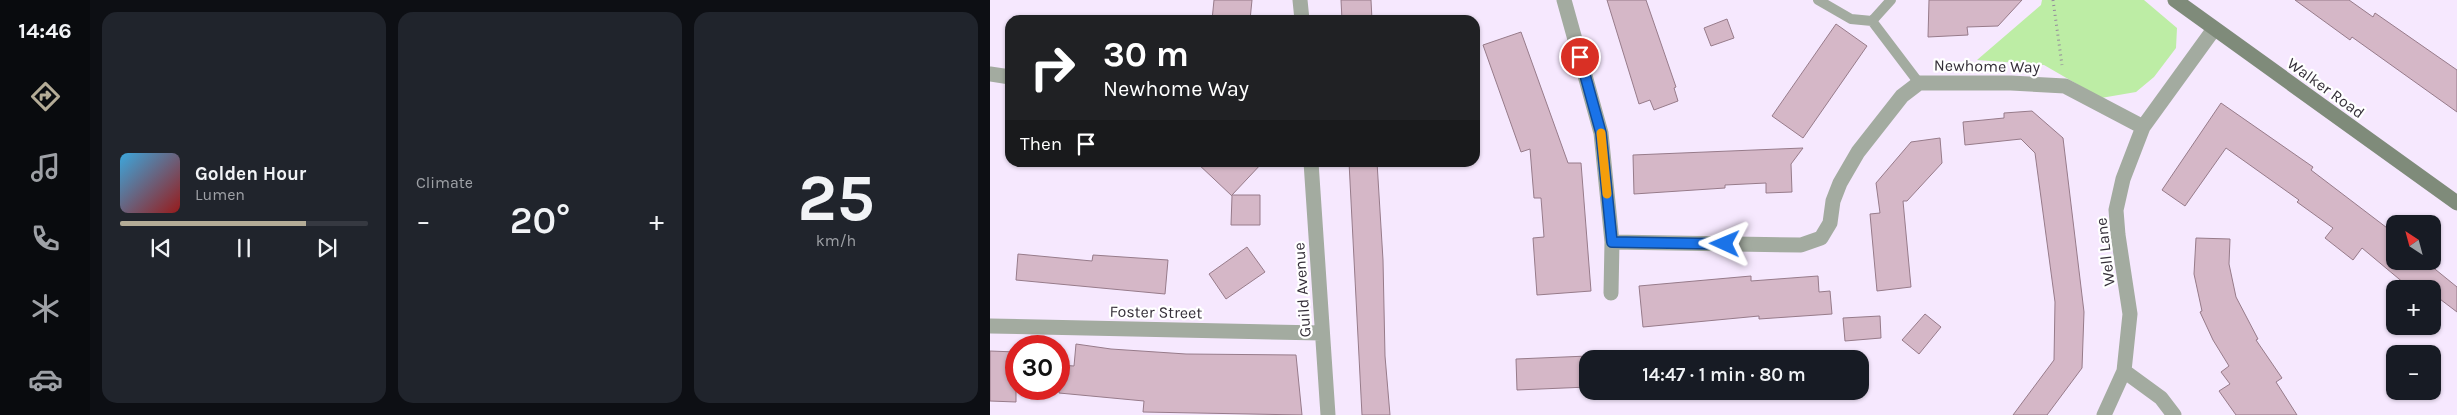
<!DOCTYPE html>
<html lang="en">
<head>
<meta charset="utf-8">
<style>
	:root { --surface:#171b24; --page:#20242c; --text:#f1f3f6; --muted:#9ea1a6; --line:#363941; --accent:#b4ac97 }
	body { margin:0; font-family:Karla,sans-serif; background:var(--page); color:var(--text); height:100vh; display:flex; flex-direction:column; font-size:19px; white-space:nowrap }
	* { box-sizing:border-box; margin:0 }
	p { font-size:16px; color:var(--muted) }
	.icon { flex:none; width:28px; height:28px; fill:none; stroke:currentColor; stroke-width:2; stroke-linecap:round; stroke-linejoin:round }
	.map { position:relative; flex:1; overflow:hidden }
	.side { display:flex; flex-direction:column; gap:12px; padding:12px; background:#0d0f14; width:900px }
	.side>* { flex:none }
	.banner { position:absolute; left:15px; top:15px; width:475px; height:152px; border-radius:15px; box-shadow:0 1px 4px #0004; background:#202124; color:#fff; overflow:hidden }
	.needle { width:32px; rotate:324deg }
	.buttons { position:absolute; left:1396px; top:215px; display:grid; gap:10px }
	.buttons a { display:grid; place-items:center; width:55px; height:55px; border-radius:10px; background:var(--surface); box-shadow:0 1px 4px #0004; font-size:25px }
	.speed { position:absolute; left:15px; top:335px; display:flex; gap:10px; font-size:25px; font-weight:700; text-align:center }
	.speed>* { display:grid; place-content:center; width:65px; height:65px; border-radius:50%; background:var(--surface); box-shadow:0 1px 4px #0004; line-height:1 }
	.speed .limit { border:8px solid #d22; background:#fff; color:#111 }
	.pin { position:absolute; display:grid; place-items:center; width:42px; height:42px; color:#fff; margin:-21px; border:2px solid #fff; border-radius:50%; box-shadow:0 1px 5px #0007 }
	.me { position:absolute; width:55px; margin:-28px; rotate:271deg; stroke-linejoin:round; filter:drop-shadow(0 0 4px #0008) }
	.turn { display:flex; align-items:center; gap:18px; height:105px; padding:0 15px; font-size:22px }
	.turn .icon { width:65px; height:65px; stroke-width:2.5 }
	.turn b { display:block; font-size:35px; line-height:42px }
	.then { display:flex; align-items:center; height:48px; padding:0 15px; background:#0003; gap:10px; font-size:19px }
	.big { font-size:38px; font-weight:600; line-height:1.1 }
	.side .widget { flex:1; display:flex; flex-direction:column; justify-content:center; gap:8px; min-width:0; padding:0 18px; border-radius:15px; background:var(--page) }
	.side .dial { align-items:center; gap:0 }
	.dial b { font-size:65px; line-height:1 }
	.song { display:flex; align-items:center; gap:15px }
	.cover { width:60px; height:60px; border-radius:8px; background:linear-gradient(135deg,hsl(200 70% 55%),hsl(0 70% 35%)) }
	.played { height:5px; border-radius:2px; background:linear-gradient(90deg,var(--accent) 75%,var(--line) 75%) }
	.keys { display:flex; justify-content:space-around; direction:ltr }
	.heat { display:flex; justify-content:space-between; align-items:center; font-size:28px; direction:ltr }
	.side .tiles { flex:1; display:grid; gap:12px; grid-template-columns:repeat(3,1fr) }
	.trip { position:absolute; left:589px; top:350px; width:290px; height:50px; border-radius:15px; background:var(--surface); box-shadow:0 1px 4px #0004; font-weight:600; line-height:50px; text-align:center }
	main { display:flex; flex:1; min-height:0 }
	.dock { display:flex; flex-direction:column; width:90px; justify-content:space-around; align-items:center; background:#090b0e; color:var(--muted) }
	.dock .icon { width:35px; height:35px }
	.dock .active { color:var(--accent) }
	.dock b { font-size:22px; color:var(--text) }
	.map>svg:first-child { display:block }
</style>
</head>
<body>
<main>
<nav class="dock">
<b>14:46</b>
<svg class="icon active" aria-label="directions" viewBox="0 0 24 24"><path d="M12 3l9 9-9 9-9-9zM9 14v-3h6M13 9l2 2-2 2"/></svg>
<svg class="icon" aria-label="music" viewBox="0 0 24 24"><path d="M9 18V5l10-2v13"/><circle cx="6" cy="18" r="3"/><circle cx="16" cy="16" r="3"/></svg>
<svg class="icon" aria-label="phone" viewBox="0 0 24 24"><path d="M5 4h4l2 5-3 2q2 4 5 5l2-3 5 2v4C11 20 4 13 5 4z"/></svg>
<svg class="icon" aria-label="climate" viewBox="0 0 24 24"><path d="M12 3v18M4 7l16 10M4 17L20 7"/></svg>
<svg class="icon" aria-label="car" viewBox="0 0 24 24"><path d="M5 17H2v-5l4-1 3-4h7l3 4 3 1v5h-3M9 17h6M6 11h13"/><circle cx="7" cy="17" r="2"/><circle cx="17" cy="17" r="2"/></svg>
</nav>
<section class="side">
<div class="tiles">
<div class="widget">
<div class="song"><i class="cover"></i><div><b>Golden Hour</b><p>Lumen</p></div></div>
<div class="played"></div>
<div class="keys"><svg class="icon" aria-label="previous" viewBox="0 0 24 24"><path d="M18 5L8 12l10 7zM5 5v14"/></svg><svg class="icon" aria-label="pause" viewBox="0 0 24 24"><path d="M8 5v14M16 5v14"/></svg><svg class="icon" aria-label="next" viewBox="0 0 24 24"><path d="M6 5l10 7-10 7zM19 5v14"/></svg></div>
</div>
<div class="widget"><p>Climate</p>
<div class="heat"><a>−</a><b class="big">20°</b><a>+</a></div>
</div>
<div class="widget dial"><b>25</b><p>km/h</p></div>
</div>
</section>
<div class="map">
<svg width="1467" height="415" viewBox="0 0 1467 415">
	<rect width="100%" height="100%" fill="#f6e8fe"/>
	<path fill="#bdeda5" d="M1052 0H1154L1187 28 1186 48 1164 77 1146 92 1111 98 1054 65 987 60 1051 5Z"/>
	<path fill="#d5b7c7" stroke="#977b8a" d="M224 0H262L260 20H222Z
		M351 0H381L382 20H352Z
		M617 0H656L686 87 684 88 688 101 664 110 660 100 649 104Z
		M939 0H1032L1008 26 977 27 978 35 938 37Z
		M1305 0H1359L1383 17 1385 13 1467 70V112L1362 37 1360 40Z
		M737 19 744 38 721 46 714 28Z
		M846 24 877 46 813 138 782 116Z
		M531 32 578 163H591L601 291 547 295 543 238 554 237 551 198H544L540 149 531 152 493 45Z
		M1231 103 1323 167 1321 170 1405 234V261H1435L1467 287V312L1442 293V289H1421L1372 248 1363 260 1335 238 1343 228 1307 202 1309 200 1236 148 1195 206 1172 190Z
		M1042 111 1073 138 1094 312 1092 368 1057 415H1023L1064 360 1065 302 1045 153 1031 139 975 145 973 122 1014 118V113Z
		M950 138 952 163 917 201H913L921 287 887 291 880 214 890 213 886 183 921 142Z
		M813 148 801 164 802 192 776 193V183L735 185V188L644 194 643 155Z
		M206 162H273L242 195H270V225H241L242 196Z
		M359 162H387L393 260 395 356 400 415H372Z
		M1206 238 1240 239 1239 264 1246 297 1268 339 1266 340 1292 378 1286 382 1307 415H1246L1229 391 1240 384 1231 372 1239 366 1223 340 1210 312 1212 311 1204 274Z
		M257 247 275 272 236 299 219 274Z
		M28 254 102 261 103 255 178 260 175 294 26 280Z
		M761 276V281L828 276 829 292 840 291 842 314 769 319V316L653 327 649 286Z
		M935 314 951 327 929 354 912 340Z
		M890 316 891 338 855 341 853 318Z
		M86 344 121 349 196 354 306 355 312 415 153 412 154 401 69 393V365L84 366Z
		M0 351 26 352V402L0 401Z
		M598 356V387L527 390 526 359Z"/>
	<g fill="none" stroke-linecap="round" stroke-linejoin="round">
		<path stroke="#948a9a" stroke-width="3" stroke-dasharray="1 4" stroke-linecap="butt" d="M1063 0 1072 65"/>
		<path stroke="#a3aba0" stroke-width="10" d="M828 0 861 19 882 21
			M901 0 882 21 929 83"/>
		<path stroke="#a3aba0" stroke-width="15" d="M310 0 312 20
			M574 0 611 133 622 242 621 293
			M0 74 20 77
			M321 162 338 415
			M622 242 811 245 831 238 840 223 843 201 850 183 868 152 912 96 929 83H1021L1075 86 1153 127
			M0 326 332 333
			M1134 371 1171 398 1184 415
			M1114 415 1134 371 1140 314 1128 235 1126 210 1133 179 1153 127 1224 29"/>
		<path stroke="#7f8b7a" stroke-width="15" d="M1185 0 1467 203"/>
	</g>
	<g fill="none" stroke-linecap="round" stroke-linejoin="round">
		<defs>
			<path id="route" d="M590 57 611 133 622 242 735 244"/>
		</defs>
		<use href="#route" stroke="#114b97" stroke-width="12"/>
		<use href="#route" stroke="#1a73e8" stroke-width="9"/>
		<path stroke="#f59e0b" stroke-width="9" d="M611 133 617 194"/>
	</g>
	<g text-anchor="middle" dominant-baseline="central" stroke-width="4.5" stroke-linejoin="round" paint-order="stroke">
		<g font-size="16" fill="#352f39" stroke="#fff">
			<text transform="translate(997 66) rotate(1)">Newhome Way</text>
			<text transform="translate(1336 88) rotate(36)">Walker Road</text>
			<text transform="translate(1115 252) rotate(-97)">Well Lane</text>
			<text transform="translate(312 290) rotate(-94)">Guild Avenue</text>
			<text transform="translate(166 312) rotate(1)">Foster Street</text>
		</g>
	</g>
</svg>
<div class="buttons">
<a><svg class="needle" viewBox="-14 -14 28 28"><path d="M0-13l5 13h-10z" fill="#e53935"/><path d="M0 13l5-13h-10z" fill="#9ea1a6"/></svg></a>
<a>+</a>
<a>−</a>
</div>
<div class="speed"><div class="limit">30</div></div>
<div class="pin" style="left:590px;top:57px;background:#d93025"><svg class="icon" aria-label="arrive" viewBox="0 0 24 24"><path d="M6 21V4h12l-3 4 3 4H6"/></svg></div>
<svg class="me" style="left:735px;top:244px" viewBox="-20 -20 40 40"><path d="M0-17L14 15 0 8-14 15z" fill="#1a73e8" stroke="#fff" stroke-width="4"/></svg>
<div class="trip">14:47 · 1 min · 80 m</div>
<div class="banner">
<div class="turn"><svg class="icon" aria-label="right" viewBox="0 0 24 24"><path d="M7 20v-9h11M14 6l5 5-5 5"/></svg><div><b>30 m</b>Newhome Way</div></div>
<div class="then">Then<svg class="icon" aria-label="arrive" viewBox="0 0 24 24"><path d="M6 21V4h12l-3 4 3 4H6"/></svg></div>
</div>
</div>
</main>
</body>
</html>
